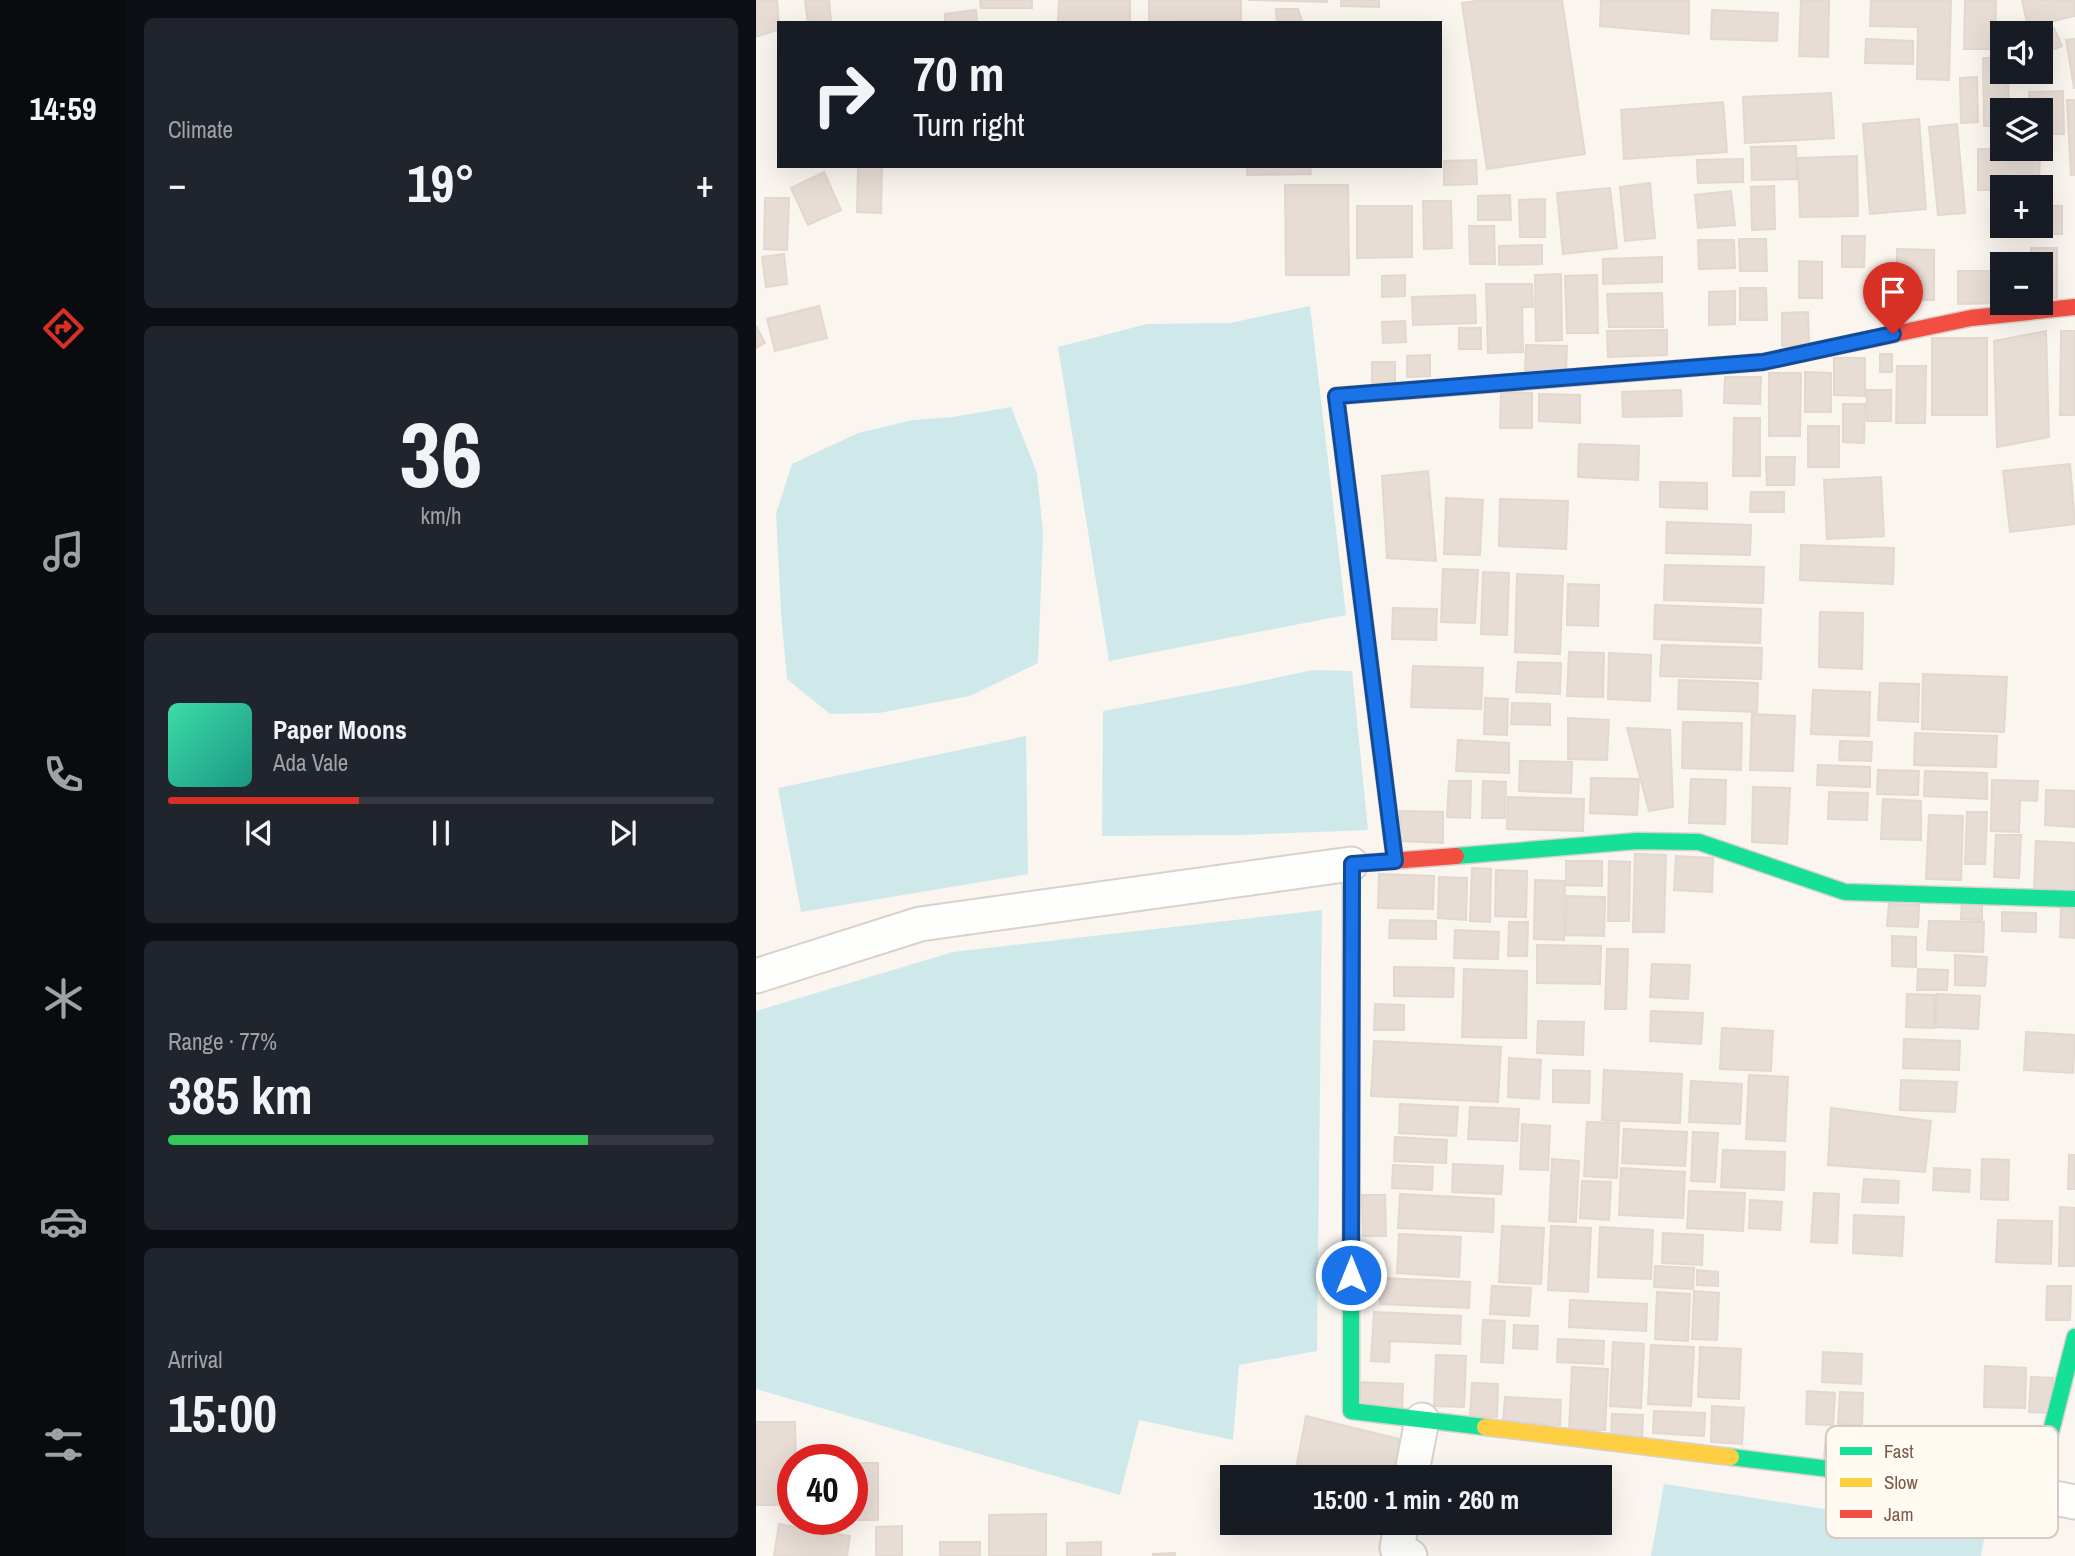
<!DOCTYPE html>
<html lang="en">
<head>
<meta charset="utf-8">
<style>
	:root { --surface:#171b24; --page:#20242c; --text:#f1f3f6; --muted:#9ea1a6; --line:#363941; --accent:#d93025 }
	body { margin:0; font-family:"Archivo Narrow",sans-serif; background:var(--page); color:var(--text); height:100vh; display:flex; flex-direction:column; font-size:26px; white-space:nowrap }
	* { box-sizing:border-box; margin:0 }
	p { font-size:23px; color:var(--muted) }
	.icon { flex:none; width:38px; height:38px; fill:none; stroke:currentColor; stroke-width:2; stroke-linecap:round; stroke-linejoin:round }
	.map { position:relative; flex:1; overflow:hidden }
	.sheet { display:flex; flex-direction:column; gap:18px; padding:18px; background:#0d0f14; width:630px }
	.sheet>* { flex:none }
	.banner { position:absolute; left:21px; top:21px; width:665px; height:147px; border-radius:0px; box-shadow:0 7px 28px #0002; background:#171b24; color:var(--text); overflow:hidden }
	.tools { position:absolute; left:1234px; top:21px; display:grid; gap:14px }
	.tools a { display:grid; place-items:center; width:63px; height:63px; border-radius:0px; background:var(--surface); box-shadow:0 7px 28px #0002; font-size:35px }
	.speed { position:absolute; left:21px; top:1444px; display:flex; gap:14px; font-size:35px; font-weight:700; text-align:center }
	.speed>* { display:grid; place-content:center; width:91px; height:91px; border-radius:50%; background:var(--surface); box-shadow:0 7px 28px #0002; line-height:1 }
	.speed .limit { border:10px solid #d22; background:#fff; color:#111 }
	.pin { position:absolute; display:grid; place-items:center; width:60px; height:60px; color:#fff; margin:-72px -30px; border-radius:50% 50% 50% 0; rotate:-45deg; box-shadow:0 0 7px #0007 }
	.pin .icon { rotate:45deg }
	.me { position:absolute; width:77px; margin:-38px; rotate:0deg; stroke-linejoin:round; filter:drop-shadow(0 0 5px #0008) }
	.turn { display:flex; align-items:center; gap:24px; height:147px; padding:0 21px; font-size:32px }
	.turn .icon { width:91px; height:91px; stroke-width:2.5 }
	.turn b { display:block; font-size:49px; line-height:60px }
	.big { font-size:52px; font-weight:700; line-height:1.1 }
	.sheet .tile { flex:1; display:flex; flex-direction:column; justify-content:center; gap:10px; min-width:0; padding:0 24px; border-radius:10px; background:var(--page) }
	.sheet .dial { align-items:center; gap:0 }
	.dial b { font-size:91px; line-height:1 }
	.song { display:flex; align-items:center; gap:21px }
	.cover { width:84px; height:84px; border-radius:10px; background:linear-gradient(135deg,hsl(160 70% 55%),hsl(170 70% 35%)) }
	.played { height:7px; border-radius:4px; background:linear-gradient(90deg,var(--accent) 35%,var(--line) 35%) }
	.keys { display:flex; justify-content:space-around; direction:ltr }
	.heat { display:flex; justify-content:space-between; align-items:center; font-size:38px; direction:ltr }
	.charge { height:10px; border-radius:5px; background:linear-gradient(90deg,#34c759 77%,var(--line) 0) }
	.trip { position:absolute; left:464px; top:1465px; width:392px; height:70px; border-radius:0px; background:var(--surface); box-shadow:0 7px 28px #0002; font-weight:700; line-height:70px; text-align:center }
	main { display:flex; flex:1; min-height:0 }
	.dock { display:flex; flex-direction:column; width:126px; justify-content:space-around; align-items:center; background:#090b0e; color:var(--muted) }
	.dock .icon { width:49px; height:49px }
	.dock .active { color:var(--accent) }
	.dock b { font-size:32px; color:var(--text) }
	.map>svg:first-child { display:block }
</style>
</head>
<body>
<main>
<nav class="dock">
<b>14:59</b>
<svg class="icon active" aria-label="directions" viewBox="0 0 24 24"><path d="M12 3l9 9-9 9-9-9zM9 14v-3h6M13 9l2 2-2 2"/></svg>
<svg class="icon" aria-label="music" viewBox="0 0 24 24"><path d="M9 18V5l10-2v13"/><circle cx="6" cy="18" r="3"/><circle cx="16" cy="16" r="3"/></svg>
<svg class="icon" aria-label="phone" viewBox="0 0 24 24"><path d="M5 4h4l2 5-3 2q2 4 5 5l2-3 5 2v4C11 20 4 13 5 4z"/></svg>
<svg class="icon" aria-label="climate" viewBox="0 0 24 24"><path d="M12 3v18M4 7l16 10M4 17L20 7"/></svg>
<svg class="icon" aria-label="car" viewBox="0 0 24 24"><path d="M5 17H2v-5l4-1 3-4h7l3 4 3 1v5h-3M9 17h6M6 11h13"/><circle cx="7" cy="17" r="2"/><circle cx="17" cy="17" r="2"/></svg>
<svg class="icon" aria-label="filters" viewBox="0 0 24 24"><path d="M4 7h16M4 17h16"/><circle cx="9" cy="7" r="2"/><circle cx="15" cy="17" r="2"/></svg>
</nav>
<section class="sheet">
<div class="tile"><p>Climate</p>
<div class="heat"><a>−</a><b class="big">19°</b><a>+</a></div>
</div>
<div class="tile dial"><b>36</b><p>km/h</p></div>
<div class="tile">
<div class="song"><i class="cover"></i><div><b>Paper Moons</b><p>Ada Vale</p></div></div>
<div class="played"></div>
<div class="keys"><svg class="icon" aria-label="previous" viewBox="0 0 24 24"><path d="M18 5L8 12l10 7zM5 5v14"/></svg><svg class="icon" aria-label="pause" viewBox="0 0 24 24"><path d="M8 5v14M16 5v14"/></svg><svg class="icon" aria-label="next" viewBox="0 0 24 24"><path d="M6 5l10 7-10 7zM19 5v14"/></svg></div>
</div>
<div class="tile"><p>Range · 77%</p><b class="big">385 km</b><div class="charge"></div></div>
<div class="tile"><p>Arrival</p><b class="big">15:00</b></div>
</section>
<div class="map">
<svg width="1319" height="1556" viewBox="0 0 1319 1556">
	<rect width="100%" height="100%" fill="#faf5ee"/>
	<path fill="#cfe9eb" d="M554 306 590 615 353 661 302 347 391 324 474 323Z
		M255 407 281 473 287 533 282 663 214 696 123 713 74 714 31 679 25 612 20 514 36 464 102 433 157 420 197 417Z
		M557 670 596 671 612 830 483 835 346 836 347 711 481 686Z
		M270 736 272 874 45 912 22 788Z
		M566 910 561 1351 483 1365 477 1440 383 1420 364 1495 0 1389V1011L197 952Z
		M908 1484 1229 1534 1225 1556H895Z"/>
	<path fill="#e7ddd5" stroke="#e3d8d0" stroke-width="2" d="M0 0H21L23 25V29L0 37Z
		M49 0H73L75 23H52Z
		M224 0H276V8H225Z
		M303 0H374V23H302Z
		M393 0H485V20L393 21Z
		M492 0H571V2Z
		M585 0H623V7L585 6Z
		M727 0H806L829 154 731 169 706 3Z
		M845 0H933V34L844 26Z
		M1045 0H1073L1072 57 1043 56Z
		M1115 0H1195L1193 80 1161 79 1162 27 1114 26Z
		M1209 0H1240L1239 49H1208Z
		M1266 0H1319V16L1272 27Z
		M520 9H542L546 21H521Z
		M220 10 221 23H189V14Z
		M956 10 1022 13 1021 41 955 39Z
		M1298 28 1306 46 1284 55V34Z
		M1110 39 1157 41V64L1109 63Z
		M1319 39V88H1318L1310 40Z
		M1227 58H1246V72H1252L1253 110H1246V126H1228Z
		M1221 77 1222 122 1205 123 1204 78Z
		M1307 91 1308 134H1284V110H1273V92Z
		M1075 93 1078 138 989 143 987 97Z
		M1311 100H1319V175H1315Z
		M967 102 971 152 868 159 865 110Z
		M1163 119 1170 209 1114 214 1107 124Z
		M1201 124 1209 213 1182 215 1173 127Z
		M1040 146 1041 179 996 180 995 147Z
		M1222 149H1284L1283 187H1246V190H1222Z
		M1101 156 1102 216 1044 217 1042 158Z
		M987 159V182L942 183 941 160Z
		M720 160 721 184 688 185V161Z
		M102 166H126L125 213 101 212Z
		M491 166H554L555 174 491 175Z
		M68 172 85 210 52 225 35 188Z
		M894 183 899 238 869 241 864 187Z
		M529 185H592L593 275H530Z
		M1018 186 1019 229 996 230 995 187Z
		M854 188 861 248 807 254 801 193Z
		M975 191 979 225 942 228 939 195Z
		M754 195 755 220H722V196Z
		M9 198H33L31 250 8 249Z
		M789 199V237H764L763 200Z
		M667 201H695L696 248 668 249Z
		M601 206H656V257L601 258Z
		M1284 206H1306V234H1266V226H1284Z
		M713 226H738L739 264H714Z
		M1086 236H1109L1108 267H1086Z
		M983 239H1010L1011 271H984Z
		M942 240H978L979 268 943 269Z
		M786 245V264L743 265V246Z
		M1275 248H1301V298H1284V264H1275Z
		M1141 249 1178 250V300H1141Z
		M28 254 31 284 10 287 6 257Z
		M906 257V282L847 284V259Z
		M1043 261 1066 262V298H1043Z
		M1202 271H1246V303L1202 304Z
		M805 274 806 340 780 341 779 275Z
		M649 275V296L626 297V276Z
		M841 275 842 333H811L809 276Z
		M730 284H776L777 307H766L767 352 732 353Z
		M984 288H1010L1011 320H984Z
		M979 291V324L953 325V292Z
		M906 293 907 327H853L851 294Z
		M719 295 720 323 657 325 656 297Z
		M63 306 71 338 19 351 11 319Z
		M1052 312 1053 345 1026 346V313Z
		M649 321 650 342 627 343 626 322Z
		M0 326 9 343 0 348Z
		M703 328H725V349H703Z
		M911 330V355L852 357 851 331Z
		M1290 331 1293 437 1241 447 1238 341Z
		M1305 331H1319V415H1304Z
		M1176 338H1231V415H1176Z
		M770 345 811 346 810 373 769 371Z
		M1124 354H1136V372H1124Z
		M674 355V376L651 377V356Z
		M1078 358H1109V396L1078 395Z
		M616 362H639V383H616Z
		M1141 366H1170L1169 423H1140Z
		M1049 372 1075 373V412H1049Z
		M1013 373H1045L1044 436H1013Z
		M969 377H1005L1004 404 968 403Z
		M925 390 926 416 867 417 866 392Z
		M1111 390H1135V421H1111Z
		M745 392 776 393V428H744Z
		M783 394 824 395V423L783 421Z
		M1087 404H1109L1108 443 1087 442Z
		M978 418H1004V476H977Z
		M1052 426H1083V467H1052Z
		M823 444 883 446 882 480 822 477Z
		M1010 457H1039L1038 485H1011Z
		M1314 464 1319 524 1254 532 1247 471Z
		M672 471 680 561 631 558 626 476Z
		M1125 477 1128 536 1071 539 1068 480Z
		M904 482 951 483V509L904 507Z
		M995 492H1028V512H994Z
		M690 498 727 500 724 555 688 554Z
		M744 499 812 501 810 549 743 546Z
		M911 522 995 525 994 555 910 553Z
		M1045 545 1138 548 1137 584 1044 580Z
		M909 565 1008 567 1007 603 908 600Z
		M687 569 722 570 719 623 685 622Z
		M727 572 753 573 751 635 725 634Z
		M761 574 807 576 804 654 759 652Z
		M812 584 843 585 842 626 811 625Z
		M899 605 1005 609 1004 643 898 639Z
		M637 608 681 609 680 640 636 639Z
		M1064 612 1107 613 1106 669 1063 667Z
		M906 645 1006 648 1005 679 904 676Z
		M813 652 848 653 847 697 811 696Z
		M853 653 895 655 894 701 852 699Z
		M762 662 805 663 804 694 760 692Z
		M657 666 727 668 725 709 655 707Z
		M1167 674 1251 677 1248 732 1166 729Z
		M923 680 1002 683 1001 712 922 709Z
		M1124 683 1163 684 1162 722 1122 720Z
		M1057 690 1114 692 1113 736 1055 734Z
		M729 698 752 699 751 735 728 734Z
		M756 703 794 704V725L755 724Z
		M996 714 1039 716 1037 771 994 770Z
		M812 718 853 720 851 760 812 759Z
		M927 722 986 723 985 770 926 768Z
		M871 728 914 730 917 807 893 811Z
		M1159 733 1241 736 1240 767 1158 765Z
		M702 740 753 743V773L700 771Z
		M1084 741 1116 742 1115 761 1083 760Z
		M764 761 816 762 815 793 763 791Z
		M1062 765 1114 767V787L1061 785Z
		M1122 770 1163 771 1162 795 1121 794Z
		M1169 771 1231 773V799L1168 796Z
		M835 778 883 779 881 815 834 813Z
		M935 779 970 780 969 824 933 823Z
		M1236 780 1282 781 1281 801 1264 800 1263 832 1235 831Z
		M693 781H715L714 818 691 817Z
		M727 781 750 782 749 818H726Z
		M997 787 1034 788 1031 844 996 842Z
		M1290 790 1319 791V827L1289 825Z
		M1073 792 1112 793 1111 820 1072 819Z
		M752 797 828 799 827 831 751 829Z
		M1127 799 1165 801V840L1125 839Z
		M644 811 687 812V843L643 841Z
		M1211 812H1231L1229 864H1209Z
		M1173 815 1207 816 1205 880 1170 879Z
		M1240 835H1265L1263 878 1238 877Z
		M1280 841 1319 843V892L1278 891Z
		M879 854 910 855 908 932H877Z
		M920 856 957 858 956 892 918 890Z
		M810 861H846V886L810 885Z
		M853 861 874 862 873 921H852Z
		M716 868 735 869 734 922 714 921Z
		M740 870 771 871 770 917 739 916Z
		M623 874 678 876 677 909 622 908Z
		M683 877 711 878 710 920 682 918Z
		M779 880 809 881 808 940 778 939Z
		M811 896 849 897 848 936 810 935Z
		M1206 900 1226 901V920L1205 919Z
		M1133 904 1163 905 1162 927 1131 926Z
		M1305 908 1319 909V938L1304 937Z
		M1246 912 1280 913V932L1246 931Z
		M634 920 680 921V939L633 938Z
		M1173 921 1228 922 1227 952 1171 950Z
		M753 922H772L771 956H752Z
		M699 930 743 932 742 959 698 958Z
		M1136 936 1160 937V967L1136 966Z
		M781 945 845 946 844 984 781 983Z
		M851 949H872L870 1009H849Z
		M1199 955 1231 957 1229 986 1199 985Z
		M896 964 934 965 932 999 894 997Z
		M638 967 698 968 697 997 638 996Z
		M708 969 771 971 770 1038 706 1037Z
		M1162 969 1192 970 1191 990H1161Z
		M1151 994 1179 995 1178 1028 1150 1027Z
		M1181 994 1224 996 1222 1029 1180 1027Z
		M619 1004 648 1005V1030H618Z
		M895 1011 947 1013 945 1044 894 1041Z
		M782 1021 828 1022 827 1055 781 1053Z
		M966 1028 1017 1031 1015 1071 964 1069Z
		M1270 1032 1319 1035 1317 1073 1268 1070Z
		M1148 1039 1204 1041 1203 1070 1147 1068Z
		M618 1041 745 1047 742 1102 615 1096Z
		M753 1058 785 1060 783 1099 752 1097Z
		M797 1070 834 1071 833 1103 797 1102Z
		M848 1070 926 1074 924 1123 846 1120Z
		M993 1075 1032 1077 1029 1141 990 1139Z
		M1145 1080 1201 1082 1199 1112 1144 1110Z
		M935 1081 986 1084 984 1124 933 1122Z
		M644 1104 702 1107 700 1136 643 1133Z
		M714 1107 763 1109 761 1141 712 1139Z
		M1075 1108 1175 1121 1169 1172 1072 1165Z
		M831 1122 863 1123 861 1178 828 1176Z
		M766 1124 794 1126 792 1170 764 1169Z
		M868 1129 931 1132 929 1166 866 1163Z
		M937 1132 962 1133 959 1182 935 1181Z
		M639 1137 691 1140 690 1163 638 1161Z
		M967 1150 1029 1152 1028 1190 965 1187Z
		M1313 1155H1319V1189H1312Z
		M796 1159 823 1161 820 1222 793 1221Z
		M1226 1159 1253 1160 1252 1200 1225 1199Z
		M697 1164 747 1166 745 1194 696 1192Z
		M637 1165 677 1167 676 1190 636 1188Z
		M865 1168 929 1172 927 1218 863 1215Z
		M1178 1168 1214 1170 1213 1192 1177 1190Z
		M1108 1179 1143 1181 1142 1203 1106 1202Z
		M826 1181 855 1182 853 1220 824 1218Z
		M933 1191 989 1193 987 1231 931 1228Z
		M1058 1193 1083 1194 1081 1243 1055 1242Z
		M644 1194 738 1199 737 1232 642 1228Z
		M606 1195H629L630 1236H607Z
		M994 1200 1026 1202 1024 1230 993 1228Z
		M1304 1207 1319 1208V1266H1303Z
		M1098 1215 1148 1217 1146 1256 1097 1253Z
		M1242 1220 1296 1221 1295 1264 1240 1262Z
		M746 1226 788 1228 785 1284 743 1282Z
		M795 1226 835 1228 832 1292 792 1290Z
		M844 1227 897 1230 895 1279 842 1277Z
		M907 1233 947 1235 946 1265 906 1263Z
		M643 1234 705 1237 703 1277 641 1273Z
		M899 1266 938 1268 937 1289 898 1287Z
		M941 1270 962 1272V1286L941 1285Z
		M626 1278 714 1282 713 1308 624 1304Z
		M736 1286 775 1288 773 1316 734 1314Z
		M1291 1286H1315L1314 1320H1290Z
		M938 1291 963 1293 961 1340 936 1339Z
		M901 1292 934 1294 932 1341 899 1339Z
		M814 1300 891 1304 890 1331 813 1327Z
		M618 1312 705 1316 704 1344 634 1341 633 1362 615 1361Z
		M727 1320 749 1321 747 1363 725 1362Z
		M758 1325 782 1326 781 1349 757 1348Z
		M802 1339 848 1341 847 1364 801 1362Z
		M857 1342 888 1344 885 1408 854 1406Z
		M895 1345 938 1347 935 1406 892 1404Z
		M944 1347 985 1349 983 1399 942 1397Z
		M1067 1352 1106 1354 1105 1384 1066 1382Z
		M680 1355 710 1356 708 1407 678 1406Z
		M1229 1366 1270 1368 1269 1408 1228 1407Z
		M816 1367 852 1369 849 1430 813 1429Z
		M1275 1377 1297 1378 1295 1413 1273 1412Z
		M601 1382 647 1384 646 1408 600 1406Z
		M716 1383 742 1384 741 1417 714 1416Z
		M1051 1391 1079 1393 1077 1425 1050 1424Z
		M1084 1392 1107 1393 1106 1425 1082 1424Z
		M749 1397 805 1400 804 1425 747 1422Z
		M956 1406 988 1408 986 1444 955 1442Z
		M898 1411 949 1413 948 1436 897 1433Z
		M856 1414 887 1415 886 1439 855 1437Z
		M550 1416 643 1439 639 1477H567L539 1474Z
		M0 1422H39L40 1460H37V1505H0Z
		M1070 1436 1106 1438 1104 1461 1068 1459Z
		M96 1463H122V1520H56L96 1519Z
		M290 1514V1556H233V1515Z
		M23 1524 94 1536 91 1556H18Z
		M146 1526V1556H120V1527Z
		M184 1542H224V1556H184Z
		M345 1542V1556H311V1543Z
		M419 1553V1556H397V1554Z"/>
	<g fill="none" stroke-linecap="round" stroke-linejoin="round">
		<defs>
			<path id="street" d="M0 976 164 924 595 864
				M655 1477 666 1420
				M1279 1494 1319 1502
				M646 1522 641 1548 654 1556"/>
			<path id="fast" d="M700 856 881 841 943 842 1089 892 1319 899
				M639 861 580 396 711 386
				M595 968V1411L729 1427
				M975 1457 1279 1494 1319 1337"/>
			<path id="slow" d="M711 386 1007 362 1048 353
				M729 1427 975 1457"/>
			<path id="jam" d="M1048 353 1215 318 1319 307
				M595 968V864L700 856"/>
		</defs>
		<use href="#street" stroke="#d9d2cc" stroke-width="37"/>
		<use href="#fast" stroke="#dad1ca" stroke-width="19"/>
		<use href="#slow" stroke="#dad1ca" stroke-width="19"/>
		<use href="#jam" stroke="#dad1ca" stroke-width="19"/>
		<use href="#street" stroke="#fefefc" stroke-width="33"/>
		<use href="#fast" stroke="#16e098" stroke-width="16"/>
		<use href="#slow" stroke="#ffcf43" stroke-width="16"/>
		<use href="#jam" stroke="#f24e42" stroke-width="16"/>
	</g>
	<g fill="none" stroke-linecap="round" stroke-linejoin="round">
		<defs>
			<path id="route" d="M595 1275 596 864 639 861 580 396 1007 362 1137 334"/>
		</defs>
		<use href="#route" stroke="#114b97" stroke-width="18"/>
		<use href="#route" stroke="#1a73e8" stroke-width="12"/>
	</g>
	<rect x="1070" y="1426" width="232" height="112" rx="10" fill="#fffaf2" stroke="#d8cac0" stroke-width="2"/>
	<rect x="1084" y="1447" width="32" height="8" fill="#16e098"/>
	<rect x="1084" y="1478" width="32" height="9" fill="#ffcf43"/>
	<rect x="1084" y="1510" width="32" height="8" fill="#f24e42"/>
	<g font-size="19" fill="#7c5b4a">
		<text x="1128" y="1458">Fast</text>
		<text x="1128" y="1489">Slow</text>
		<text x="1128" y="1521">Jam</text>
	</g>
</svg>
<div class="tools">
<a><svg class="icon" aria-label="sound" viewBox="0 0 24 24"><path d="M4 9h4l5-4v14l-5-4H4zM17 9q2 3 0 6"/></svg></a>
<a><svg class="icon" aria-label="layers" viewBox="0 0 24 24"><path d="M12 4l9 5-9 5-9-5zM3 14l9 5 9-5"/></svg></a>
<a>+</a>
<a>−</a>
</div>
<div class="speed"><div class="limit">40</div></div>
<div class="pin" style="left:1137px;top:334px;background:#d93025"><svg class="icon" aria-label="arrive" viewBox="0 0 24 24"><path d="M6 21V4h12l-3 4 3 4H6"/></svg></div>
<svg class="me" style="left:595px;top:1275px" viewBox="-20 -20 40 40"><circle r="17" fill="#1a73e8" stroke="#fff" stroke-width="3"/><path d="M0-11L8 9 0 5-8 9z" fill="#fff"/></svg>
<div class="trip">15:00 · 1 min · 260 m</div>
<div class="banner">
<div class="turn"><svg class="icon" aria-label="right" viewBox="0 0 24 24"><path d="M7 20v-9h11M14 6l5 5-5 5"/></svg><div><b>70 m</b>Turn right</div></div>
</div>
</div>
</main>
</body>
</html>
